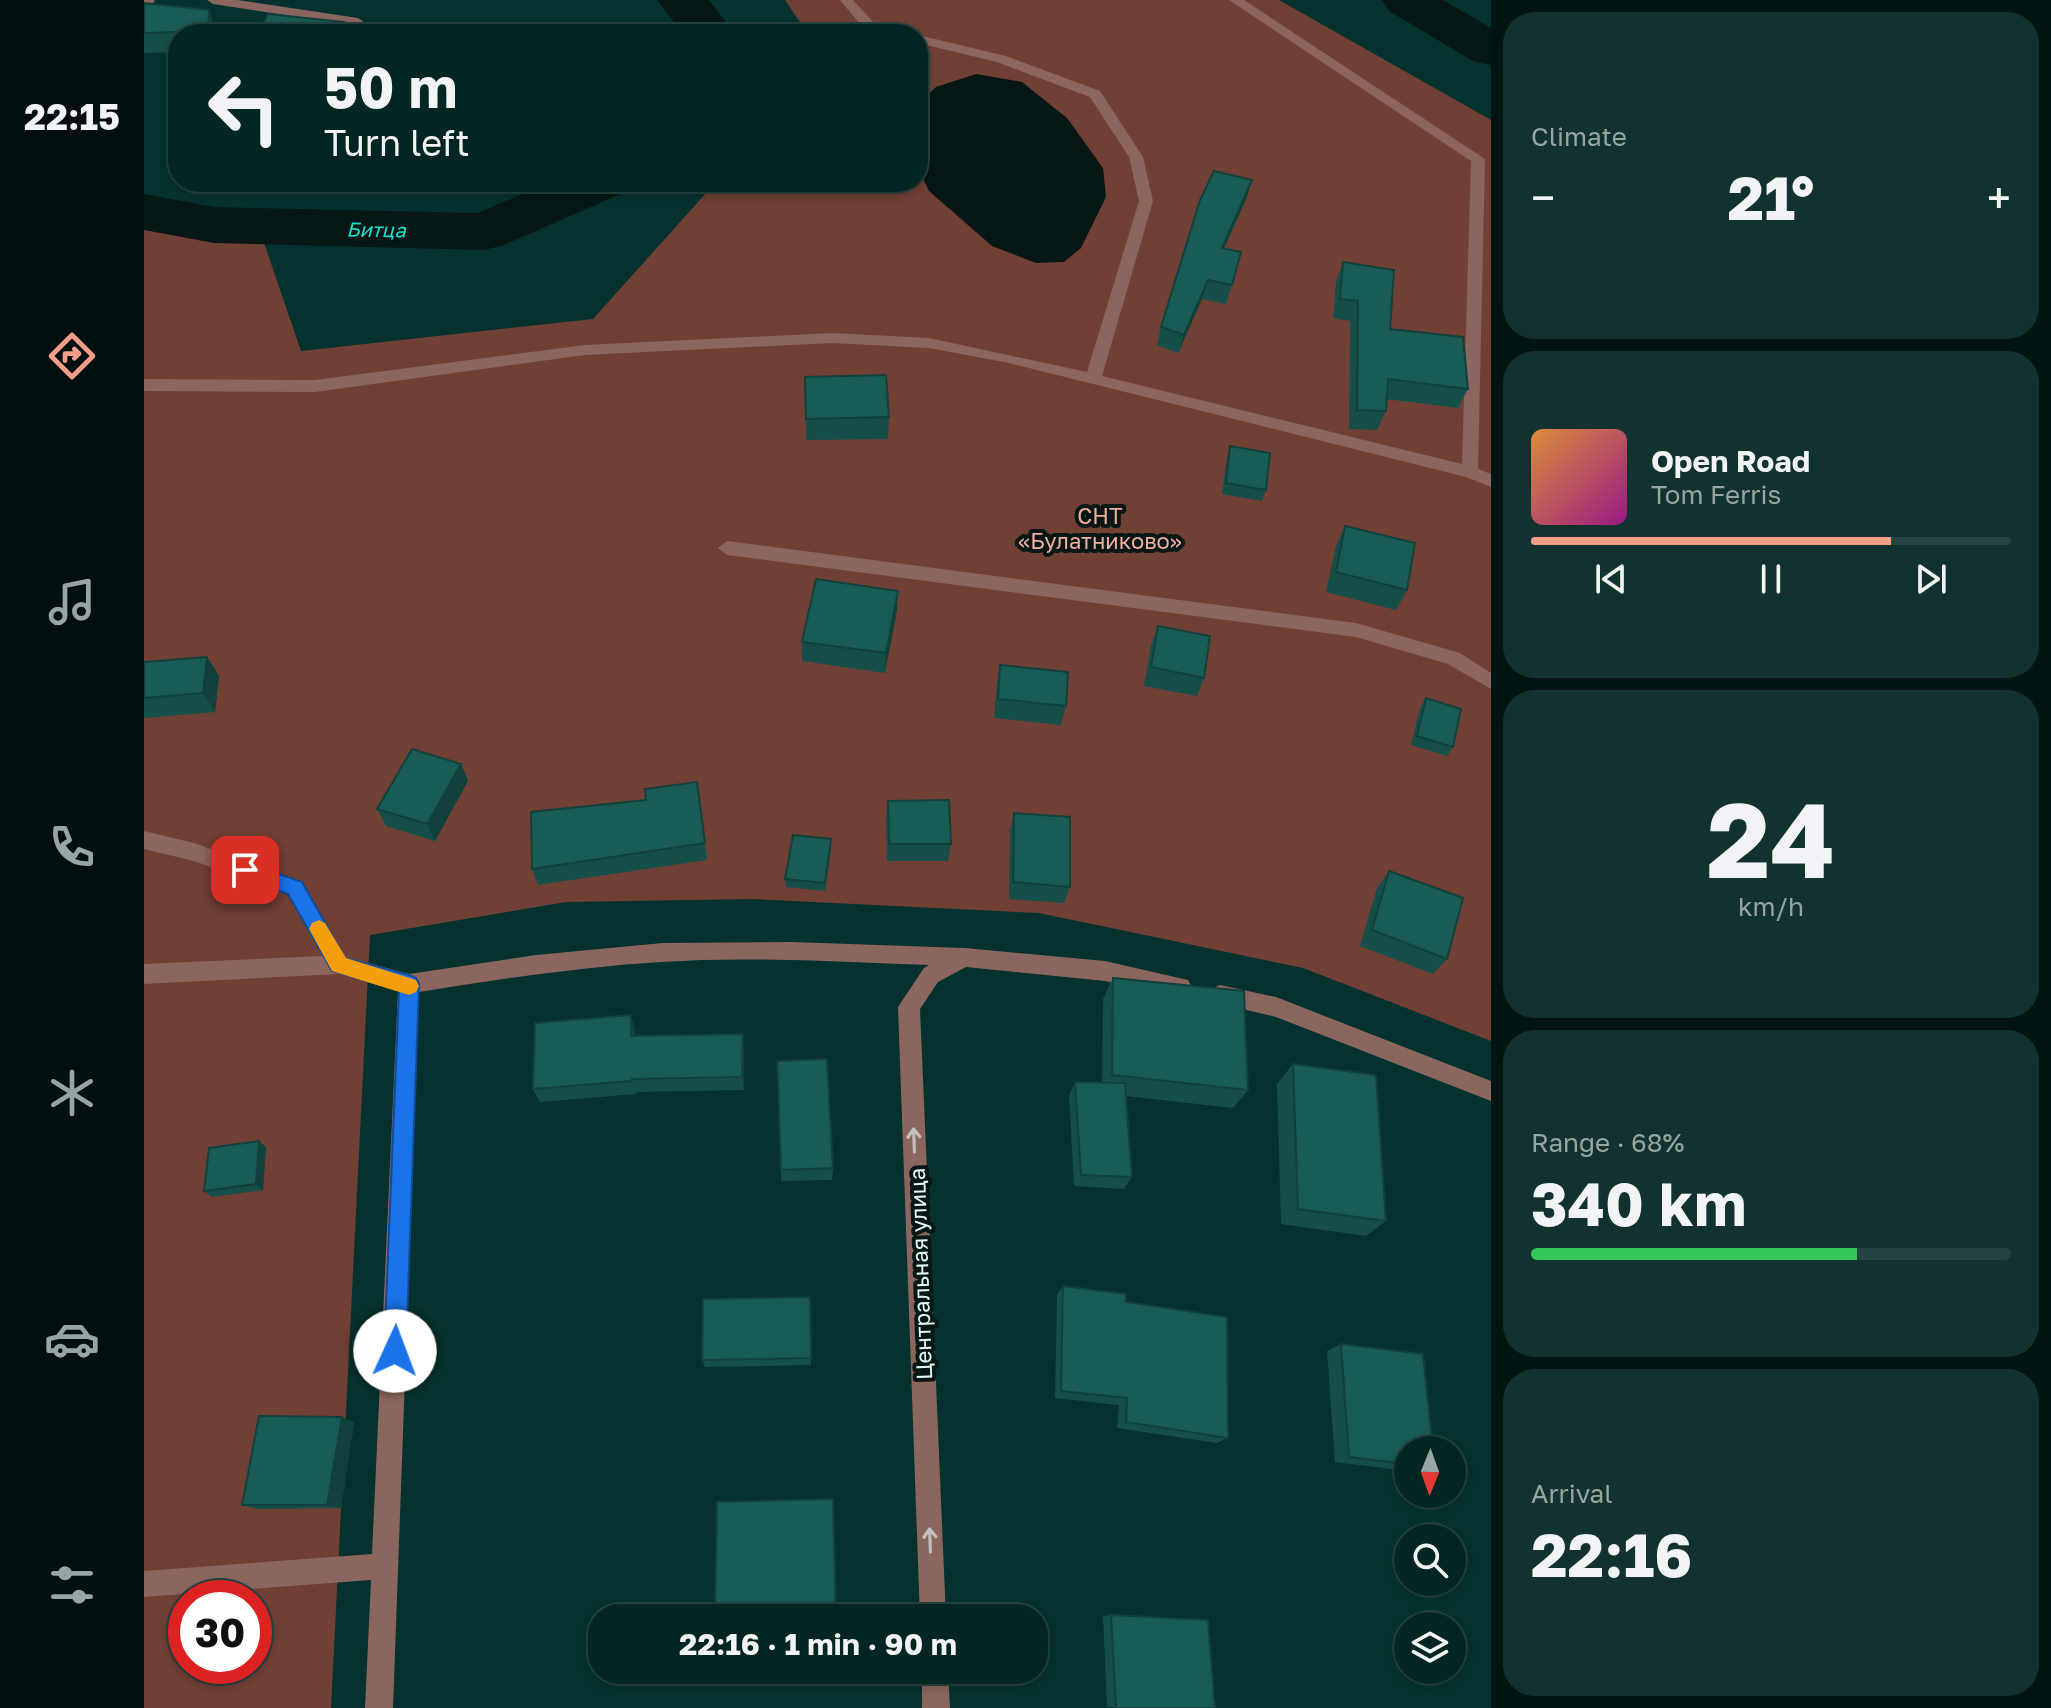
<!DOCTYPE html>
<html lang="en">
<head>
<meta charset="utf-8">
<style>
	:root { --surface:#042622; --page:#12322f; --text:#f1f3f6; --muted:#97a5a5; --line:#254340; --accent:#f49e8a }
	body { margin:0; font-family:"Golos Text",sans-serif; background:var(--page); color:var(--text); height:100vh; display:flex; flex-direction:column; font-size:30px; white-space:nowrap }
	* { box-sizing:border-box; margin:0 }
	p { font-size:26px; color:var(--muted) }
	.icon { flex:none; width:44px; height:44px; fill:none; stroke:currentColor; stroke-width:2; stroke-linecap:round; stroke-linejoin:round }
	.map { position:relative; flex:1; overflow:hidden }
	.sheet { display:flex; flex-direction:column; gap:12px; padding:12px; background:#021513; width:560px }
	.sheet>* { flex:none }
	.guide { position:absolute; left:24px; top:24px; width:760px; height:168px; border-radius:32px; box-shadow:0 4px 12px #0003,0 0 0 2px var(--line); background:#042622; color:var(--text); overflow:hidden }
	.needle { width:52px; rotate:181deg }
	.fabs { position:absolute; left:1250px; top:1436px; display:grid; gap:16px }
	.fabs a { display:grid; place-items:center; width:72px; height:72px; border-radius:50%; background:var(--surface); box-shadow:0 4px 12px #0003,0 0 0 2px var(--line); font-size:40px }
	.speed { position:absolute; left:24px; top:1580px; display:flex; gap:16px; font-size:40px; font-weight:700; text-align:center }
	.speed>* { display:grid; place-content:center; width:104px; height:104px; border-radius:50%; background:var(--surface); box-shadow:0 4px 12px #0003,0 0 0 2px var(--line); line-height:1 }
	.speed .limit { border:12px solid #d22; background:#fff; color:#111 }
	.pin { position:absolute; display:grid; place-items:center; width:68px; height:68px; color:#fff; margin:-34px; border-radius:16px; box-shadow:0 4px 12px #0006 }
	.me { position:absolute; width:88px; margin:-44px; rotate:2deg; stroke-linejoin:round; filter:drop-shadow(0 0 6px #0008) }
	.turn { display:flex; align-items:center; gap:28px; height:168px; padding:0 24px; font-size:36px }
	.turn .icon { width:104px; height:104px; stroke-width:2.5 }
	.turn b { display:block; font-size:56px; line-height:68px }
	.big { font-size:60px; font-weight:700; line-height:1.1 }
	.sheet .widget { flex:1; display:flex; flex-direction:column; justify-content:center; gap:12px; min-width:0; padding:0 28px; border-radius:32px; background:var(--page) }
	.sheet .dial { align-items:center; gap:0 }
	.dial b { font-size:104px; line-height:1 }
	.song { display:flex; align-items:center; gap:24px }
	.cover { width:96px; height:96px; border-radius:12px; background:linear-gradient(135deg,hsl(30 70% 55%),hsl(310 70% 35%)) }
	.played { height:8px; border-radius:4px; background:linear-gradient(90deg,var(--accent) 75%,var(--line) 75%) }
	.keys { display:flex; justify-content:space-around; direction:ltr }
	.heat { display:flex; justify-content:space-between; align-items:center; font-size:44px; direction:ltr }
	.charge { height:12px; border-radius:6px; background:linear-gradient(90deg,#34c759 68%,var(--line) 0) }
	.trip { position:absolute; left:444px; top:1604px; width:460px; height:80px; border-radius:32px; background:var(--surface); box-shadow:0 4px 12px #0003,0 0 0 2px var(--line); font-weight:700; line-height:80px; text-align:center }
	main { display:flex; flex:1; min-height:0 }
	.menu { display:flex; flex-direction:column; width:144px; justify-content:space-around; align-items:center; background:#020f0e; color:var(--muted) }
	.menu .icon { width:56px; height:56px }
	.menu .current { color:var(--accent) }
	.menu b { font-size:36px; color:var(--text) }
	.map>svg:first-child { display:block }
</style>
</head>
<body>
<main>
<nav class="menu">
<b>22:15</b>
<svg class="icon current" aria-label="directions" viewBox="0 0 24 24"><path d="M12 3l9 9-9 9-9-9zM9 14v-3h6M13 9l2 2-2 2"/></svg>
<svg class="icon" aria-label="music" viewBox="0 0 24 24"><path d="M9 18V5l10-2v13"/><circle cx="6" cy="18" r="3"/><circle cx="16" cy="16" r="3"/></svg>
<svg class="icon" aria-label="phone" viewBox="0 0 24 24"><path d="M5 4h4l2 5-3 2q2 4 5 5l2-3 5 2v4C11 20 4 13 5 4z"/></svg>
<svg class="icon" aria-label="climate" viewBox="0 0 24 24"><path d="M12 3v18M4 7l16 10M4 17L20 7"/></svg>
<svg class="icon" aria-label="car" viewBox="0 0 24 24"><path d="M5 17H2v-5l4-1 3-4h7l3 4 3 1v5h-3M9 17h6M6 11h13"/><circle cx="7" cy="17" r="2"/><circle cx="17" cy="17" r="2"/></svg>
<svg class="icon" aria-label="filters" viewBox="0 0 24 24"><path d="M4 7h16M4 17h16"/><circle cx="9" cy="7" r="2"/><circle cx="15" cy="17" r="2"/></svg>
</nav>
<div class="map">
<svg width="1347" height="1708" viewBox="0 0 1347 1708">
	<rect width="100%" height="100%" fill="#05322e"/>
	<path fill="#704035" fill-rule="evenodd" d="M641 0H1135L1347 120V1041L1159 968 895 913 608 899 422 902 226 935 187 1708H0V228L117 234 157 351 449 319 572 182H774V34H664ZM42 1598H110V1666H42Z"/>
	<path fill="#071715" d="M832 74 878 82 923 118 959 168 962 197 937 248 920 262 892 263 848 246 785 191 774 169V104L792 87Z"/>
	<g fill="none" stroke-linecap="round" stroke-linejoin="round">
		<path fill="#071715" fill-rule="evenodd" d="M513 0H565L591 34H539Z
			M1238 0H1299L1347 28V65L1329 61 1245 11Z
			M407 182H484L476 194 360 245 340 250 70 243 0 230V194L70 207 333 213Z"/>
		<path fill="#8b665e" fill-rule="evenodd" d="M0 0H11L5 11 0 12Z
			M63 0H94L214 18 220 22 214 26 69 4Z
			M696 0H709L731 24 761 34 721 30Z
			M1085 0H1100L1341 159 1334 469 1347 474V487L1322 477 865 363 785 348 688 343 441 355 171 392 0 391V379L171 380 441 345 688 333 785 338 943 372 995 201 985 157 946 97 853 62 774 43V35L862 56 956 91 999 157 1009 201 958 376 1318 464 1327 161Z
			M583 541 1212 623 1316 653 1347 673V689L1304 664 1212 637 583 555 574 548Z
			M0 831 50 843 158 882 202 957 265 974 392 955 519 943 648 942 821 948 961 961 1044 980 1048 987 1044 994 1037 997 961 981 822 967 794 982 776 1009 802 1618H776L754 1007 780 968 785 965C696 962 606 956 517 962 436 967 356 979 275 992L249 1708H221L227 1580 0 1597V1571L228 1554 254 991 195 974 0 984V964L179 956 144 894 50 861 0 849Z
			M1076 985 1132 997 1347 1081V1101L1132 1017 1069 1002 1065 995 1069 988Z
			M778 1670H804L806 1708H778Z"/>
	</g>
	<path fill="#164f49" d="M0 3 72 30V34H34V52L0 53Z
		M1108 180 1102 199 1080 249 1097 252 1082 304 1058 299 1034 353 1013 345 1017 327Z
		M1199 262 1246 329 1324 389 1314 408 1242 399V411L1233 430 1205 429 1206 321 1189 318 1192 282Z
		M661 377 745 417 744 439 662 440Z
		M1086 446 1122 490 1118 501 1078 494 1083 457Z
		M1201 526 1263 590 1252 610 1182 592 1192 546Z
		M753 610 741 673 658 661V642Z
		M1014 626 1060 678 1053 696 1000 686 1007 645Z
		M63 657 75 676 71 712 0 718V662Z
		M856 665 922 706 917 725 850 718 853 684Z
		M1282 698 1309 747 1303 756 1267 745 1276 708Z
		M317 764 324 781 291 841 242 826 233 809Z
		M553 782 563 860 394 885 388 869 502 800Z
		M744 801 807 844 804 861H743L742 818Z
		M870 813 926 887 920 903 865 899 866 830Z
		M687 848 681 891 642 887 641 879Z
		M1245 871 1303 959 1289 974 1216 946 1233 888Z
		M969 978 1104 1090 1089 1108 982 1096 988 1177 980 1189 930 1186 925 1095 931 1082 958 1083 959 999Z
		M487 1015 491 1030V1036L600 1048V1090L492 1092V1094L396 1102 389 1089Z
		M1149 1064 1242 1221 1222 1236 1137 1224 1133 1084Z
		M122 1147 119 1190 68 1197 60 1191Z
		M689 1168 688 1180 637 1181V1170Z
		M919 1286 982 1302 1084 1438 1073 1443 973 1428 975 1405 911 1398 913 1295Z
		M666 1297 667 1365 561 1367 558 1360Z
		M1197 1344 1264 1450V1471L1191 1462 1183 1351Z
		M198 1417 210 1423 197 1508 114 1509 98 1505Z
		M967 1615 1071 1708 963 1707 959 1616Z"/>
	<path fill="#12403c" d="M65 10 72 30V34H65L64 31Z
		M200 22 203 34 196 31Z
		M1108 180 1102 199 1072 266 1078 248Z
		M1064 280 1058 299 1034 353 1040 335Z
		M754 591 753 610 741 673 742 653Z
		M63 657 75 676 71 712 59 693Z
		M317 764 324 781 291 841 283 824Z
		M687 839V848L681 891V883Z
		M487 1015 491 1030V1050L487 1036Z
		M599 1034 600 1048V1090L598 1077Z
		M115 1141 122 1147 119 1190 112 1184Z
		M198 1417 210 1423 197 1508 183 1505Z"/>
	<path fill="#195c55" stroke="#12403c" stroke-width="2" d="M0 3 65 10 64 31 0 33Z
		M124 14 200 22 196 31H205L204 34H113Z
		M1070 171 1108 180 1078 248 1097 252 1088 285 1064 280 1040 335 1017 327 1056 200Z
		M1199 262 1250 270 1246 329 1319 337 1324 389 1244 379 1242 411 1213 410 1214 301 1196 299Z
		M742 375 745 417 662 419 661 377Z
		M1086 446 1126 453 1122 490 1082 483Z
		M1201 526 1271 543 1263 590 1192 572Z
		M672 579 754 591 742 653 658 642Z
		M1014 626 1066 636 1060 678 1007 667Z
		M63 657 59 693 0 698V662Z
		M856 665 924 672 922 706 854 699Z
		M1282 698 1317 709 1309 747 1273 736Z
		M268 749 317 764 283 824 233 809Z
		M553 782 561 843 388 869 387 812 502 800 501 789Z
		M805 800 807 844H745L744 801Z
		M870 813 926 817V887L869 882Z
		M649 835 687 839 681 883 641 879Z
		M1245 871 1319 898 1303 959 1228 930Z
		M969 978 1100 991 1104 1090 968 1075Z
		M487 1015V1036L599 1034 598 1077 488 1079V1081L389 1089 391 1023Z
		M683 1059 689 1168 637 1170 633 1061Z
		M1149 1064 1232 1075 1242 1221 1154 1209Z
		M931 1082 981 1083 988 1177 937 1175Z
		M115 1141 112 1184 60 1191 65 1148Z
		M919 1286 982 1294V1302L1083 1317 1084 1438 982 1422 983 1398 917 1391Z
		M666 1297 667 1358 558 1360 559 1299Z
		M1197 1344 1279 1354 1289 1450H1264V1464L1205 1457Z
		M115 1416 198 1417 183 1505H98Z
		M689 1499 692 1618H571L573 1502Z
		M967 1615 1064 1620 1071 1708H972Z"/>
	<defs><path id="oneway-shaft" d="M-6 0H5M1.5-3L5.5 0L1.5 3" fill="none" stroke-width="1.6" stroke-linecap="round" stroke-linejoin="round" transform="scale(2)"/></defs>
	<g stroke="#c0bfba">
		<use href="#oneway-shaft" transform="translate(770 1140) rotate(-92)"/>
		<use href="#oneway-shaft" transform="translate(786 1540) rotate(-92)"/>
	</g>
	<path fill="#1a73e8" stroke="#114b97" stroke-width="2" d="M101 862 158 882 201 958 265 975 272 978 275 984 262 1351 258 1359 251 1362 243 1359 240 1351 255 990 188 971 144 894 94 875 92 870 94 864Z"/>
	<path fill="#f59e0b" d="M175 920 181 923 202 958 272 980 275 986 272 992 265 995 188 971 165 929 168 923Z"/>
	<g text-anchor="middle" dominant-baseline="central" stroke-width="8" stroke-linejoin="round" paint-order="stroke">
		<g font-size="20" font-style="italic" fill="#1ce0cf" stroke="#061715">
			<text transform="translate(232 229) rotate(1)">Битца</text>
		</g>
		<g font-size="22" fill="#f2ae9e" stroke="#061715">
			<text x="956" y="515">СНТ<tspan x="956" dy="25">«Булатниково»</tspan></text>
		</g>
		<g font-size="22" fill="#e4faf7" stroke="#061715">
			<text transform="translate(776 1274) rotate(-92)">Центральная улица</text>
		</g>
	</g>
</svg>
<div class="fabs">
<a><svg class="needle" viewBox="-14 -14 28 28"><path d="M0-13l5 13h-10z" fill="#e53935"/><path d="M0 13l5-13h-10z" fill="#97a5a5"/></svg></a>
<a><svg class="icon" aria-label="search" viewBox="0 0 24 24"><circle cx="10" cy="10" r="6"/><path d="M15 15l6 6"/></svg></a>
<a><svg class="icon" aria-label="layers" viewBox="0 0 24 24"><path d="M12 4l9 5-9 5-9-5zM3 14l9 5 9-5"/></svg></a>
</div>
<div class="speed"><div class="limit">30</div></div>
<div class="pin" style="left:101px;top:870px;background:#d93025"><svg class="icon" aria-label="arrive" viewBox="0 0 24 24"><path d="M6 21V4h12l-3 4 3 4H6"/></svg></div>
<svg class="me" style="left:251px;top:1351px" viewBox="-20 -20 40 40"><circle r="19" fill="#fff"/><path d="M0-13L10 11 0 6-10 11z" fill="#1a73e8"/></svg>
<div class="trip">22:16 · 1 min · 90 m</div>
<div class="guide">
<div class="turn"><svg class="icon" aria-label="left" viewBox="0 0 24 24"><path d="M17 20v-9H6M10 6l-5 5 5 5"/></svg><div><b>50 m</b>Turn left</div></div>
</div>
</div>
<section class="sheet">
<div class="widget"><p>Climate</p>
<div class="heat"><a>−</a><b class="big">21°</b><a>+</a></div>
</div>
<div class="widget">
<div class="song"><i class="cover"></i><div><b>Open Road</b><p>Tom Ferris</p></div></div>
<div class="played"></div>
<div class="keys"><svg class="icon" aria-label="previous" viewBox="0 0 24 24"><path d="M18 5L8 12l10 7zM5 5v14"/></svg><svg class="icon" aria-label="pause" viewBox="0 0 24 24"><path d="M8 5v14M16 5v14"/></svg><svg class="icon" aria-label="next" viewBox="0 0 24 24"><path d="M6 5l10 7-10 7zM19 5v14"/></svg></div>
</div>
<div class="widget dial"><b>24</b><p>km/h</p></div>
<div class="widget"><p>Range · 68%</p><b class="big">340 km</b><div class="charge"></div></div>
<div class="widget"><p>Arrival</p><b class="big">22:16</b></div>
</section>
</main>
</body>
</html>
